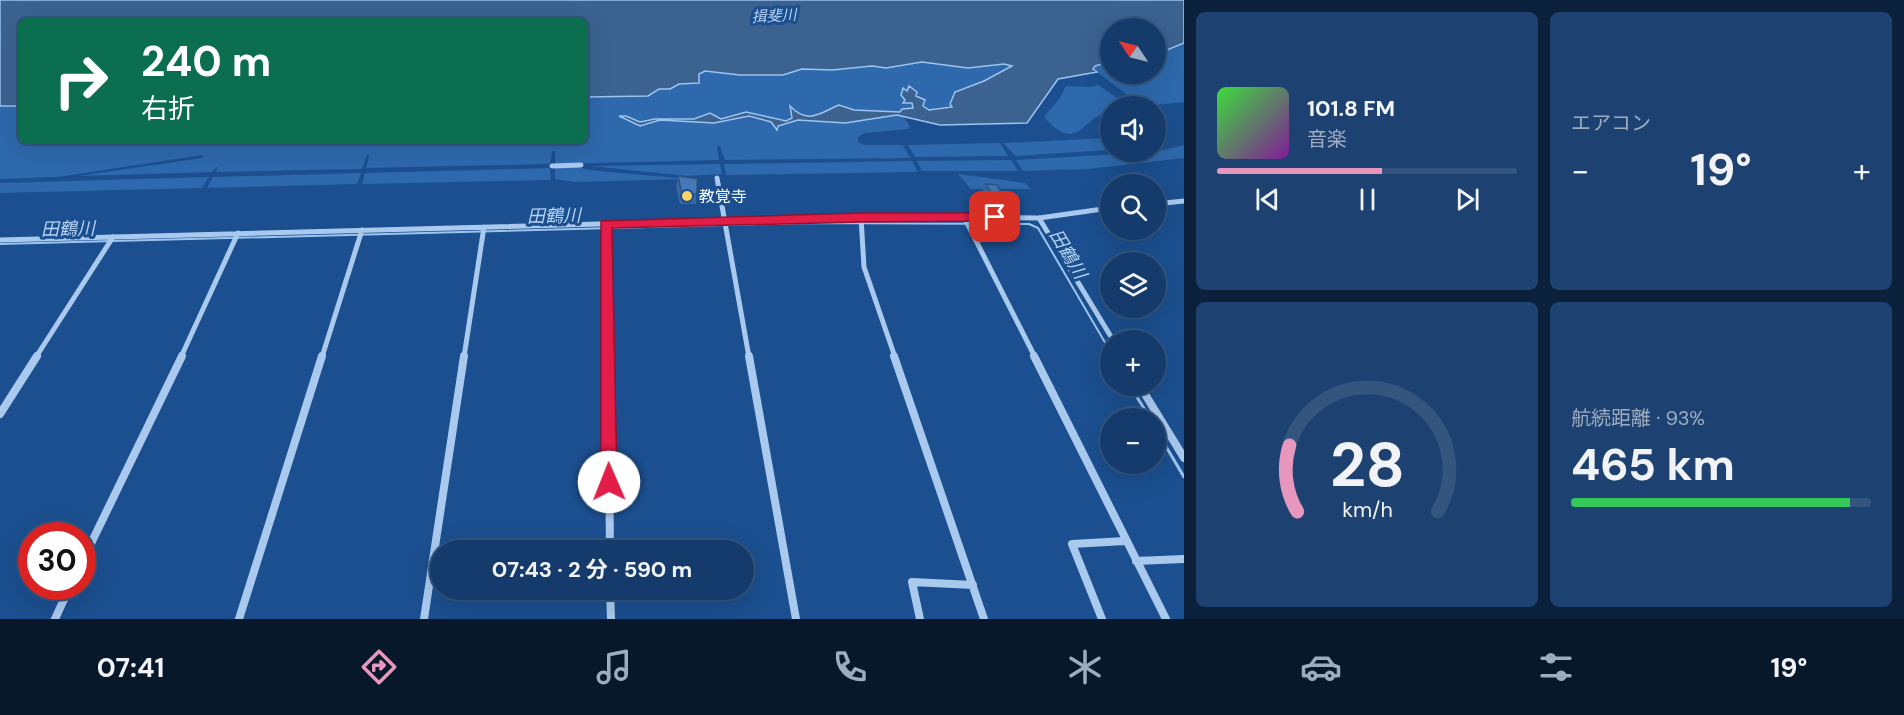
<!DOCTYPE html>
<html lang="ja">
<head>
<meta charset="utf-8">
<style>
	:root { --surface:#143b6b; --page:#1d4271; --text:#f1f3f6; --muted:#9dadc1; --line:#33557e; --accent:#e797bd }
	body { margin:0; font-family:"DM Sans","Noto Sans JP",sans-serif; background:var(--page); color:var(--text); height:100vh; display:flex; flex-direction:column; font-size:22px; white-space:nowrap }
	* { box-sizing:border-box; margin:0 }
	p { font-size:20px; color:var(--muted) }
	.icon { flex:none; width:33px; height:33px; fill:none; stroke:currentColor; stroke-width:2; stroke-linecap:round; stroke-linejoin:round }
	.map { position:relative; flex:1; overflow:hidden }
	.side { display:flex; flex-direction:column; gap:12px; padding:12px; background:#0b203b; width:720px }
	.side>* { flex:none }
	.banner { position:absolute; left:18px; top:18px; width:570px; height:126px; border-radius:9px; box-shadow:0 6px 24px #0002,0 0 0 2px var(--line); background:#0b6e4f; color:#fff; overflow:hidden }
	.needle { width:39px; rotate:305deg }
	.buttons { position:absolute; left:1100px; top:18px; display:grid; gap:12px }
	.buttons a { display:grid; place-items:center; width:66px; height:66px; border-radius:50%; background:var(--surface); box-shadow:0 6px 24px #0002,0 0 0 2px var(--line); font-size:30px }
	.speed { position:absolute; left:18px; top:522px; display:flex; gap:12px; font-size:30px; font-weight:700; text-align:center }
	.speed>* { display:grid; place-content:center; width:78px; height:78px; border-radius:50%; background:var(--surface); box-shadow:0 6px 24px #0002,0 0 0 2px var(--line); line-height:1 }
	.speed .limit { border:9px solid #d22; background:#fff; color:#111 }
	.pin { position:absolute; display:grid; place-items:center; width:51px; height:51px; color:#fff; margin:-26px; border-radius:12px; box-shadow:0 3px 9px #0006 }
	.me { position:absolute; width:66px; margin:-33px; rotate:359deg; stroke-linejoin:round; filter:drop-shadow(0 0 4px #0008) }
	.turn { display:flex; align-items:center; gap:21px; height:126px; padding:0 24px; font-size:27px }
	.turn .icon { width:78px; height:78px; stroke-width:2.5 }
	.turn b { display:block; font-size:42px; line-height:51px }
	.big { font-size:45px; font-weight:700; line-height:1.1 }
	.side .widget { flex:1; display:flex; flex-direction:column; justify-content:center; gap:9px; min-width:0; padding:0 21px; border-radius:9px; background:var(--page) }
	.side .dial { align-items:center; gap:0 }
	.dial svg { height:156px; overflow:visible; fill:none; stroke:var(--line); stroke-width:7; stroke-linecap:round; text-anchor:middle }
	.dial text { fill:var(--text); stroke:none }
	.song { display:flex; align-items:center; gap:18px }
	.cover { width:72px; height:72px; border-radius:9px; background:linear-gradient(135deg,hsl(120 70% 55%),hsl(290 70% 35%)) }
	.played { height:6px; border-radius:3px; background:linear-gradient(90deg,var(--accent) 55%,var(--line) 55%) }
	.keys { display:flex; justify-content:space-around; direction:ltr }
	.heat { display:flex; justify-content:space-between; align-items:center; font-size:33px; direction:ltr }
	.charge { height:9px; border-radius:4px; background:linear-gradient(90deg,#34c759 93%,var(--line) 0) }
	.side .tiles { flex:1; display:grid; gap:12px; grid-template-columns:repeat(2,1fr) }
	.trip { position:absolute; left:430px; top:540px; width:324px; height:60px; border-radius:30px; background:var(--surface); box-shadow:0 6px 24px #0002,0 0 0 2px var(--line); font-weight:700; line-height:60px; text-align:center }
	.tab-bar { display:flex; height:96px; justify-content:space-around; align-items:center; background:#08182b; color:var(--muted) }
	.tab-bar .icon { width:42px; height:42px }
	.tab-bar .selected { color:var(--accent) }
	.tab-bar b { font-size:27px; color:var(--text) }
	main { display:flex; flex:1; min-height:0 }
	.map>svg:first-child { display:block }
</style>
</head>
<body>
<main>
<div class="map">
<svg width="1184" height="619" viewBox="0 0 1184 619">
	<rect width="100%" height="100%" fill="#1b4f8f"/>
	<path fill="#2e69ad" d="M1184 43V102L1142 106 1093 69 1095 66 1110 62V74H1155V55Z
		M890 62 1033 65 955 108 902 115 910 126 908 129 865 133 858 137V142L864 145H903L910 158 725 160 720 146H717L719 160 555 164V152L552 151 550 164 366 168 369 156 367 155 362 169 216 172 218 166 212 172 78 176 202 158 203 155 58 177 0 179V85L21 87V141H585V95L694 69Z
		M1098 85 1129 106H1110V112C1081 116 1079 156 1044 117L1060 98 1066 86 1090 87Z
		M1110 138V150L1016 156 1003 143Z
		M1000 143 1008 156 915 157 908 145Z
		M1184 145V158L1088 169 1023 171 1016 160 1155 152Z
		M1011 160 1018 171H922L917 161Z
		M912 161 918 172 726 175 724 164Z
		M720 164 722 174 687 176 591 166Z
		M578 167 588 170 688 179 575 182 555 179V168Z
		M550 168 551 180 362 184 365 173Z
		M361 173 357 184 207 188 213 177Z
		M958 174 1025 183 1031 189H971Z
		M209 177 202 188 0 193V183Z"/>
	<path fill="#3c6290" stroke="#9cc4f0" stroke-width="1.5" d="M0 0H1184V43L1155 55V28H1110V62L1095 66 1093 69 1097 72 1058 79 1027 123 940 125 897 115 845 123 798 120 778 126 777 130 771 122 749 116 714 123 660 120 640 126 619 116H626L640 122 655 119H694L710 113 721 119 746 112 786 121 792 118 790 106C808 125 820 113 839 105L854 110 900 112 902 109 913 108 912 103H903L905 100 901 95 903 88 907 91 909 86 917 92 916 96 925 100 923 106 929 110 952 107 950 104 955 92 984 81 1012 66 1004 64 968 68 922 62 886 68 872 66 832 70 802 69 783 75H740L705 71 699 74V83L679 84 670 89H659L648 96 585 97V21H21V106H0Z"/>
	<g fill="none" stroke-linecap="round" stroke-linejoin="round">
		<path stroke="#9cc4f0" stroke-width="2" d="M0 244 807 223 1029 224 1038 228 1110 351"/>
		<path stroke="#9cc4f0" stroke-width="3" d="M1130 386 1150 418
			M1155 428 1184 477"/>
		<path stroke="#a9c9ee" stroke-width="5" d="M552 166 581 165
			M717 178 749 357
			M1155 204 1184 201
			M861 217 864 267 895 357
			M964 217 1035 357
			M1039 218 1113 340
			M606 224 608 357
			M0 240 861 217 1039 218 1110 208
			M36 357 113 237
			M181 357 238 233
			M322 357 362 230
			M464 357 484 227"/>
		<path stroke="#a9c9ee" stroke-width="8" d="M608 356 610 550
			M749 356 796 619
			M894 356 984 619
			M1034 356 1166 619
			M1140 386 1184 458
			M0 414 37 356
			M1136 561 1184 559
			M82 562 182 356
			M610 590 611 619
			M55 619 70 586
			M239 619 322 356
			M424 619 464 356
			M920 619 912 582 973 585
			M1102 619 1072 544 1125 541"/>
	</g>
	<path fill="#3a679d" d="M678 176 697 194 696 204H680L676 186Z
		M986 184 1004 198 999 205H989L982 191Z"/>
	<path fill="#4478b7" stroke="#305480" stroke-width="1.5" d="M678 176 697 179V194H682Z
		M986 184 997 185 1004 198H994Z"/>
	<path fill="#e11d48" stroke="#92132f" stroke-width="1.5" d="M861 213H995L1001 217 995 221 861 222 612 228 617 482 615 488 609 490 603 488 601 482V221Z"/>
	<circle fill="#ffd166" stroke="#1b4f8f" stroke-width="2" cx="687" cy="196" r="6"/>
	<g text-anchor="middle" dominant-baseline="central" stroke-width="6" stroke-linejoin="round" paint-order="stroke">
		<g font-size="15" font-style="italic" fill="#b5d3f5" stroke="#1b4f8f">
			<text transform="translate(774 16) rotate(-3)">揖斐川</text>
		</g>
		<g font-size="16" fill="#fff" stroke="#1b4f8f" text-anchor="start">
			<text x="699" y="196">教覚寺</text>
		</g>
		<g font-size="18" font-style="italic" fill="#b5d3f5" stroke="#1b4f8f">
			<text transform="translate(554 216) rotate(-1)">田鶴川</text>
			<text transform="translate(68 229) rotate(-1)">田鶴川</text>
			<text transform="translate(1068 254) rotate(59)">田鶴川</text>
		</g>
	</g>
</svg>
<div class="buttons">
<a><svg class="needle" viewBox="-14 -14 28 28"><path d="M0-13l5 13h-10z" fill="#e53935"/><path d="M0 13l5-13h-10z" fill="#9dadc1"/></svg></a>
<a><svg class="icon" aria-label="sound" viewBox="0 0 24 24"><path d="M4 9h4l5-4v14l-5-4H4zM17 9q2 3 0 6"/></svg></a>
<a><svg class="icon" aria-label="search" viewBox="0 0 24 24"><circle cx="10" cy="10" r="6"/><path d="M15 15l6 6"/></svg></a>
<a><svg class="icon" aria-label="layers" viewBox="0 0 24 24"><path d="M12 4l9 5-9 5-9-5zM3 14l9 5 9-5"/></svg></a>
<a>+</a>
<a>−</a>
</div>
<div class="speed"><div class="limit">30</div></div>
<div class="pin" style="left:995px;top:217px;background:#d93025"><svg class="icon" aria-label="arrive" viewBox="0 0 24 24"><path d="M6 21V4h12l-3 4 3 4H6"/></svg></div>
<svg class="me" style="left:609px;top:482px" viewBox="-20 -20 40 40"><circle r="19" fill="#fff"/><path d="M0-13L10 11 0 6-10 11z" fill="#e11d48"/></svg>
<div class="trip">07:43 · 2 分 · 590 m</div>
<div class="banner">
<div class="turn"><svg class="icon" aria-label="right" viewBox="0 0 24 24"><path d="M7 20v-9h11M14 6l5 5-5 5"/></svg><div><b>240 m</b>右折</div></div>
</div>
</div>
<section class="side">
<div class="tiles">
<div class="widget">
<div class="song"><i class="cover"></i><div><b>101.8 FM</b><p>音楽</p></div></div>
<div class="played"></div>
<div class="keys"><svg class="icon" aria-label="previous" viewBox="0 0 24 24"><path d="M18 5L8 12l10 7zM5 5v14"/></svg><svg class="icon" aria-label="pause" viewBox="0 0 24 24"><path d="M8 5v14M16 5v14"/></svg><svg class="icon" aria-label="next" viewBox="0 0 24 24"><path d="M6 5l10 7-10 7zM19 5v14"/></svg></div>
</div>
<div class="widget"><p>エアコン</p>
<div class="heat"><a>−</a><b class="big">19°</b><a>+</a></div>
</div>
<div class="widget dial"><svg viewBox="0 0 100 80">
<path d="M14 69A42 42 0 1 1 86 69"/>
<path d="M14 69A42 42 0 0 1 10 35" stroke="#e797bd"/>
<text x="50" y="56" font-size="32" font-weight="700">28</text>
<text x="50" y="72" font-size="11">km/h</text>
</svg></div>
<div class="widget"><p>航続距離 · 93%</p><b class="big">465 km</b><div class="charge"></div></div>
</div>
</section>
</main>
<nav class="tab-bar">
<b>07:41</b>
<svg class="icon selected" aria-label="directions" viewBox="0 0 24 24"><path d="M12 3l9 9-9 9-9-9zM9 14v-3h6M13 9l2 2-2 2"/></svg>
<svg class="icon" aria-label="music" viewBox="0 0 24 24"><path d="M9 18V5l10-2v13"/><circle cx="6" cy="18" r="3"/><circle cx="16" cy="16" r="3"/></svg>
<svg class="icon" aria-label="phone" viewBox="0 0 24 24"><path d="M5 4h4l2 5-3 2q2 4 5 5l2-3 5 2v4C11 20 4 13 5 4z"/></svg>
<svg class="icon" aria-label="climate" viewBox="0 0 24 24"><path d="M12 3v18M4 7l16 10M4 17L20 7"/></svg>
<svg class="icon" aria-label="car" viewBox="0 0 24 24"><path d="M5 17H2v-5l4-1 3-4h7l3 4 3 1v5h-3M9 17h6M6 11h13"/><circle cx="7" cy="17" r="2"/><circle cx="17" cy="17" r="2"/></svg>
<svg class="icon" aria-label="filters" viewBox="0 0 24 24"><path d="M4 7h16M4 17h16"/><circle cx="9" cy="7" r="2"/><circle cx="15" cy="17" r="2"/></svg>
<b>19°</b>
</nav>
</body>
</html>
